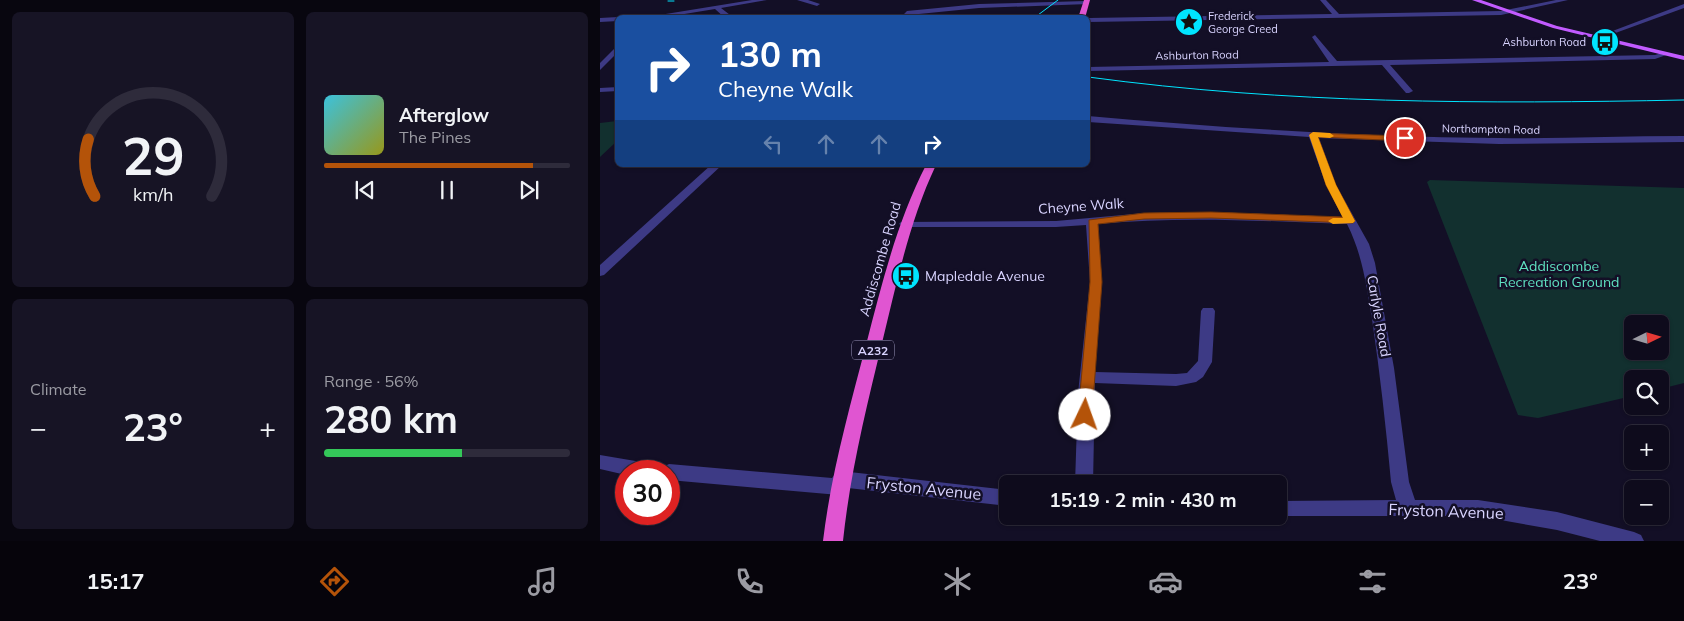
<!DOCTYPE html>
<html lang="en">
<head>
<meta charset="utf-8">
<style>
	:root { --surface:#0e0b1c; --page:#171425; --text:#f1f3f6; --muted:#9b9ba3; --line:#2e2b3b; --accent:#b45309 }
	body { margin:0; font-family:Mulish,sans-serif; background:var(--page); color:var(--text); height:100vh; display:flex; flex-direction:column; font-size:19px; white-space:nowrap }
	* { box-sizing:border-box; margin:0 }
	p { font-size:16px; color:var(--muted) }
	.icon { flex:none; width:28px; height:28px; fill:none; stroke:currentColor; stroke-width:2; stroke-linecap:round; stroke-linejoin:round }
	.map { position:relative; flex:1; overflow:hidden }
	.panel { display:flex; flex-direction:column; gap:12px; padding:12px; background:#08060f; width:600px }
	.panel>* { flex:none }
	.hud { position:absolute; left:15px; top:15px; width:475px; height:152px; border-radius:8px; box-shadow:0 1px 4px #0004,0 0 0 1px var(--line); background:#1a4fa0; color:#fff; overflow:hidden }
	.needle { width:32px; rotate:85deg }
	.controls { position:absolute; left:1024px; top:315px; display:grid; gap:10px }
	.controls a { display:grid; place-items:center; width:45px; height:45px; border-radius:8px; background:var(--surface); box-shadow:0 1px 4px #0004,0 0 0 1px var(--line); font-size:25px }
	.speed { position:absolute; left:15px; top:460px; display:flex; gap:10px; font-size:25px; font-weight:700; text-align:center }
	.speed>* { display:grid; place-content:center; width:65px; height:65px; border-radius:50%; background:var(--surface); box-shadow:0 1px 4px #0004,0 0 0 1px var(--line); line-height:1 }
	.speed .limit { border:8px solid #d22; background:#fff; color:#111 }
	.pin { position:absolute; display:grid; place-items:center; width:42px; height:42px; color:#fff; margin:-21px; border:2px solid #fff; border-radius:50%; box-shadow:0 1px 5px #0007 }
	.me { position:absolute; width:55px; margin:-28px; rotate:3deg; stroke-linejoin:round; filter:drop-shadow(0 0 4px #0008) }
	.turn { display:flex; align-items:center; gap:18px; height:105px; padding:0 20px; font-size:22px }
	.turn .icon { width:65px; height:65px; stroke-width:2.5 }
	.turn b { display:block; font-size:35px; line-height:42px }
	.lanes { display:flex; align-items:center; height:48px; padding:0 20px; background:#0003; justify-content:center; gap:25px; direction:ltr }
	.lanes .off { opacity:.35 }
	.big { font-size:38px; font-weight:700; line-height:1.1 }
	.panel .card { flex:1; display:flex; flex-direction:column; justify-content:center; gap:8px; min-width:0; padding:0 18px; border-radius:8px; background:var(--page) }
	.panel .dial { align-items:center; gap:0 }
	.dial svg { height:130px; overflow:visible; fill:none; stroke:var(--line); stroke-width:7; stroke-linecap:round; text-anchor:middle }
	.dial text { fill:var(--text); stroke:none }
	.song { display:flex; align-items:center; gap:15px }
	.cover { width:60px; height:60px; border-radius:8px; background:linear-gradient(135deg,hsl(190 70% 55%),hsl(60 70% 35%)) }
	.played { height:5px; border-radius:2px; background:linear-gradient(90deg,var(--accent) 85%,var(--line) 85%) }
	.keys { display:flex; justify-content:space-around; direction:ltr }
	.heat { display:flex; justify-content:space-between; align-items:center; font-size:28px; direction:ltr }
	.charge { height:8px; border-radius:4px; background:linear-gradient(90deg,#34c759 56%,var(--line) 0) }
	.panel .tiles { flex:1; display:grid; gap:12px; grid-template-columns:repeat(2,1fr) }
	.trip { position:absolute; left:399px; top:475px; width:288px; height:50px; border-radius:8px; background:var(--surface); box-shadow:0 1px 4px #0004,0 0 0 1px var(--line); font-weight:700; line-height:50px; text-align:center }
	.tabs { display:flex; height:80px; justify-content:space-around; align-items:center; background:#06040b; color:var(--muted) }
	.tabs .icon { width:35px; height:35px }
	.tabs .current { color:var(--accent) }
	.tabs b { font-size:22px; color:var(--text) }
	main { display:flex; flex:1; min-height:0 }
	.map>svg:first-child { display:block }
</style>
</head>
<body>
<main>
<section class="panel">
<div class="tiles">
<div class="card dial"><svg viewBox="0 0 100 80">
<path d="M14 69A42 42 0 1 1 86 69"/>
<path d="M14 69A42 42 0 0 1 10 34" stroke="#b45309"/>
<text x="50" y="56" font-size="32" font-weight="700">29</text>
<text x="50" y="72" font-size="11">km/h</text>
</svg></div>
<div class="card">
<div class="song"><i class="cover"></i><div><b>Afterglow</b><p>The Pines</p></div></div>
<div class="played"></div>
<div class="keys"><svg class="icon" aria-label="previous" viewBox="0 0 24 24"><path d="M18 5L8 12l10 7zM5 5v14"/></svg><svg class="icon" aria-label="pause" viewBox="0 0 24 24"><path d="M8 5v14M16 5v14"/></svg><svg class="icon" aria-label="next" viewBox="0 0 24 24"><path d="M6 5l10 7-10 7zM19 5v14"/></svg></div>
</div>
<div class="card"><p>Climate</p>
<div class="heat"><a>−</a><b class="big">23°</b><a>+</a></div>
</div>
<div class="card"><p>Range · 56%</p><b class="big">280 km</b><div class="charge"></div></div>
</div>
</section>
<div class="map">
<svg width="1084" height="541" viewBox="0 0 1084 541">
	<rect width="100%" height="100%" fill="#130f26"/>
	<path fill="#12302f" fill-rule="evenodd" d="M17 121V141L0 157V123Z
		M830 180 1084 188V383L1060 389V379H1032V396L938 418 918 415 827 182ZM1032 324H1060V351H1032Z"/>
	<g fill="none" stroke-linecap="round" stroke-linejoin="round">
		<path fill="#3d3a85" fill-rule="evenodd" d="M152 0H167L121 8 134 18H125L115 9 60 18H41Z
			M197 0H208L220 4 217 6Z
			M720 0H726L739 14 901 11 956 0H968L901 15 488 22V18L732 14Z
			M486 1 488 4 379 8 309 15 307 18H300L307 11 379 4Z
			M1084 4V8L999 39 994 38Z
			M18 17 20 18H18V21L0 22V18Z
			M715 35 737 61 1055 55 1065 52 1069 54 1055 59 790 65 813 91 809 93H806L782 65 488 71V67L729 62 712 37Z
			M18 45V52L0 70V63Z
			M18 87V91L0 92V88Z
			M488 116C625 128 762 137 899 138 961 139 1022 136 1084 136V142L899 144 719 138 736 185 769 244 775 263 794 368 809 482 815 500H878L957 512 1034 532 1041 535 1044 541H1000L957 530 878 516H675H678V501L796 500 791 482C786 428 780 373 772 319 766 285 763 256 747 224 663 221 581 216 498 224L502 282 495 372 576 374 587 373 598 361 601 311 603 308H613L615 311 612 362 603 377 596 382 576 386 495 383 493 484H475L478 393 490 282 486 225 456 227H305L299 224 301 222 456 221 545 213 611 212 743 217 726 185 709 137 488 122Z
			M111 165H122L4 275 0 276V265Z
			M0 455 65 466 69 464 232 478 235 474 241 471 408 490V506L248 488 245 493 239 495 69 480V471H26V475L0 469Z"/>
		<path fill="#c25bff" fill-rule="evenodd" d="M872 0H881L957 26 1084 56V60L953 28Z"/>
		<path fill="#e055d1" fill-rule="evenodd" d="M484 0H490L485 18H478Z
			M326 165H336C309 222 297 282 282 343 266 409 250 474 243 541H223C231 474 249 410 266 345 282 283 297 222 326 165Z"/>
		<path stroke="#00e5ff" stroke-width="1" d="M68 1H74
			M434 18 458 0
			M488 77C688 104 883 104 1084 100"/>
	</g>
	<path fill="#b45309" stroke="#753606" d="M710 133 805 136 809 138 805 141 718 137 736 185 755 221 753 223 611 218 544 219 498 224 502 282 492 415 490 419H480L478 415 490 282 489 220 544 213 611 212 743 217 726 185Z"/>
	<path fill="#f59e0b" d="M713 132 730 133 734 136 730 138 718 137 736 185 755 221 753 223 733 224 728 221 733 218H743L726 185 709 135Z"/>
	<defs>
		<symbol id="sight-disc" viewBox="-11 -11 22 22"><circle r="9.5" fill="#00e5ff" stroke="#130f26"/><path d="M0-6L1.8-2.2L6-1.7L2.9 1.2L3.7 5.4L0 3.3L-3.7 5.4L-2.9 1.2L-6-1.7L-1.8-2.2Z" fill="#111"/></symbol>
		<symbol id="bus-disc" viewBox="-11 -11 22 22"><circle r="9.5" fill="#00e5ff" stroke="#130f26"/><path d="M-5-6H5V4H4V6H2V4H-2V6H-4V4H-5ZM-3.5-4V0h7V-4ZM-3.5 1.2v1.5H-2V1.2ZM2 1.2v1.5H3.5V1.2Z" fill="#111"/></symbol>
	</defs>
	<g fill-rule="evenodd">
		<use href="#sight-disc" x="573" y="6" width="32" height="32"/>
		<use href="#bus-disc" x="989" y="26" width="32" height="32"/>
		<use href="#bus-disc" x="290" y="260" width="32" height="32"/>
	</g>
	<g text-anchor="middle" dominant-baseline="central" stroke-width="5" stroke-linejoin="round" paint-order="stroke">
		<g font-size="11" fill="#d9d4ff" stroke="#130f26" text-anchor="start">
			<text x="608" y="16">Frederick<tspan x="608" dy="13">George Creed</tspan></text>
			<text x="986" y="42" text-anchor="end">Ashburton Road</text>
		</g>
		<g font-size="11" fill="#d9d4ff" stroke="#130f26">
			<text transform="translate(597 55) rotate(-1)">Ashburton Road</text>
			<text transform="translate(891 129) rotate(1)">Northampton Road</text>
		</g>
		<rect fill="#130f26" stroke="#9e99be" stroke-width="1" x="252" y="340.5" width="42" height="19" rx="4"/>
		<g font-size="12" font-weight="bold" fill="#d9d4ff">
			<text x="273" y="350">A232</text>
		</g>
		<g font-size="14" fill="#d9d4ff" stroke="#130f26">
			<text transform="translate(481 206) rotate(-4)">Cheyne Walk</text>
			<text transform="translate(280 259) rotate(-74)">Addiscombe Road</text>
			<text transform="translate(779 316) rotate(80)">Carlyle Road</text>
		</g>
		<g font-size="14" fill="#5fe0c0" stroke="#130f26">
			<text x="959" y="266">Addiscombe<tspan x="959" dy="16">Recreation Ground</tspan></text>
		</g>
		<g font-size="14" fill="#d9d4ff" stroke="#130f26" text-anchor="start">
			<text x="325" y="276">Mapledale Avenue</text>
		</g>
		<g font-size="16" fill="#d9d4ff" stroke="#130f26">
			<text transform="translate(324 488) rotate(6)">Fryston Avenue</text>
			<text transform="translate(846 511) rotate(2)">Fryston Avenue</text>
		</g>
	</g>
</svg>
<div class="controls">
<a><svg class="needle" viewBox="-14 -14 28 28"><path d="M0-13l5 13h-10z" fill="#e53935"/><path d="M0 13l5-13h-10z" fill="#9b9ba3"/></svg></a>
<a><svg class="icon" aria-label="search" viewBox="0 0 24 24"><circle cx="10" cy="10" r="6"/><path d="M15 15l6 6"/></svg></a>
<a>+</a>
<a>−</a>
</div>
<div class="speed"><div class="limit">30</div></div>
<div class="pin" style="left:805px;top:138px;background:#d93025"><svg class="icon" aria-label="arrive" viewBox="0 0 24 24"><path d="M6 21V4h12l-3 4 3 4H6"/></svg></div>
<svg class="me" style="left:485px;top:415px" viewBox="-20 -20 40 40"><circle r="19" fill="#fff"/><path d="M0-13L10 11 0 6-10 11z" fill="#b45309"/></svg>
<div class="trip">15:19 · 2 min · 430 m</div>
<div class="hud">
<div class="turn"><svg class="icon" aria-label="right" viewBox="0 0 24 24"><path d="M7 20v-9h11M14 6l5 5-5 5"/></svg><div><b>130 m</b>Cheyne Walk</div></div>
<div class="lanes"><svg class="icon off" aria-label="left" viewBox="0 0 24 24"><path d="M17 20v-9H6M10 6l-5 5 5 5"/></svg><svg class="icon off" aria-label="ahead" viewBox="0 0 24 24"><path d="M12 20V5M6 11l6-6 6 6"/></svg><svg class="icon off" aria-label="ahead" viewBox="0 0 24 24"><path d="M12 20V5M6 11l6-6 6 6"/></svg><svg class="icon" aria-label="right" viewBox="0 0 24 24"><path d="M7 20v-9h11M14 6l5 5-5 5"/></svg></div>
</div>
</div>
</main>
<nav class="tabs">
<b>15:17</b>
<svg class="icon current" aria-label="directions" viewBox="0 0 24 24"><path d="M12 3l9 9-9 9-9-9zM9 14v-3h6M13 9l2 2-2 2"/></svg>
<svg class="icon" aria-label="music" viewBox="0 0 24 24"><path d="M9 18V5l10-2v13"/><circle cx="6" cy="18" r="3"/><circle cx="16" cy="16" r="3"/></svg>
<svg class="icon" aria-label="phone" viewBox="0 0 24 24"><path d="M5 4h4l2 5-3 2q2 4 5 5l2-3 5 2v4C11 20 4 13 5 4z"/></svg>
<svg class="icon" aria-label="climate" viewBox="0 0 24 24"><path d="M12 3v18M4 7l16 10M4 17L20 7"/></svg>
<svg class="icon" aria-label="car" viewBox="0 0 24 24"><path d="M5 17H2v-5l4-1 3-4h7l3 4 3 1v5h-3M9 17h6M6 11h13"/><circle cx="7" cy="17" r="2"/><circle cx="17" cy="17" r="2"/></svg>
<svg class="icon" aria-label="filters" viewBox="0 0 24 24"><path d="M4 7h16M4 17h16"/><circle cx="9" cy="7" r="2"/><circle cx="15" cy="17" r="2"/></svg>
<b>23°</b>
</nav>
</body>
</html>
